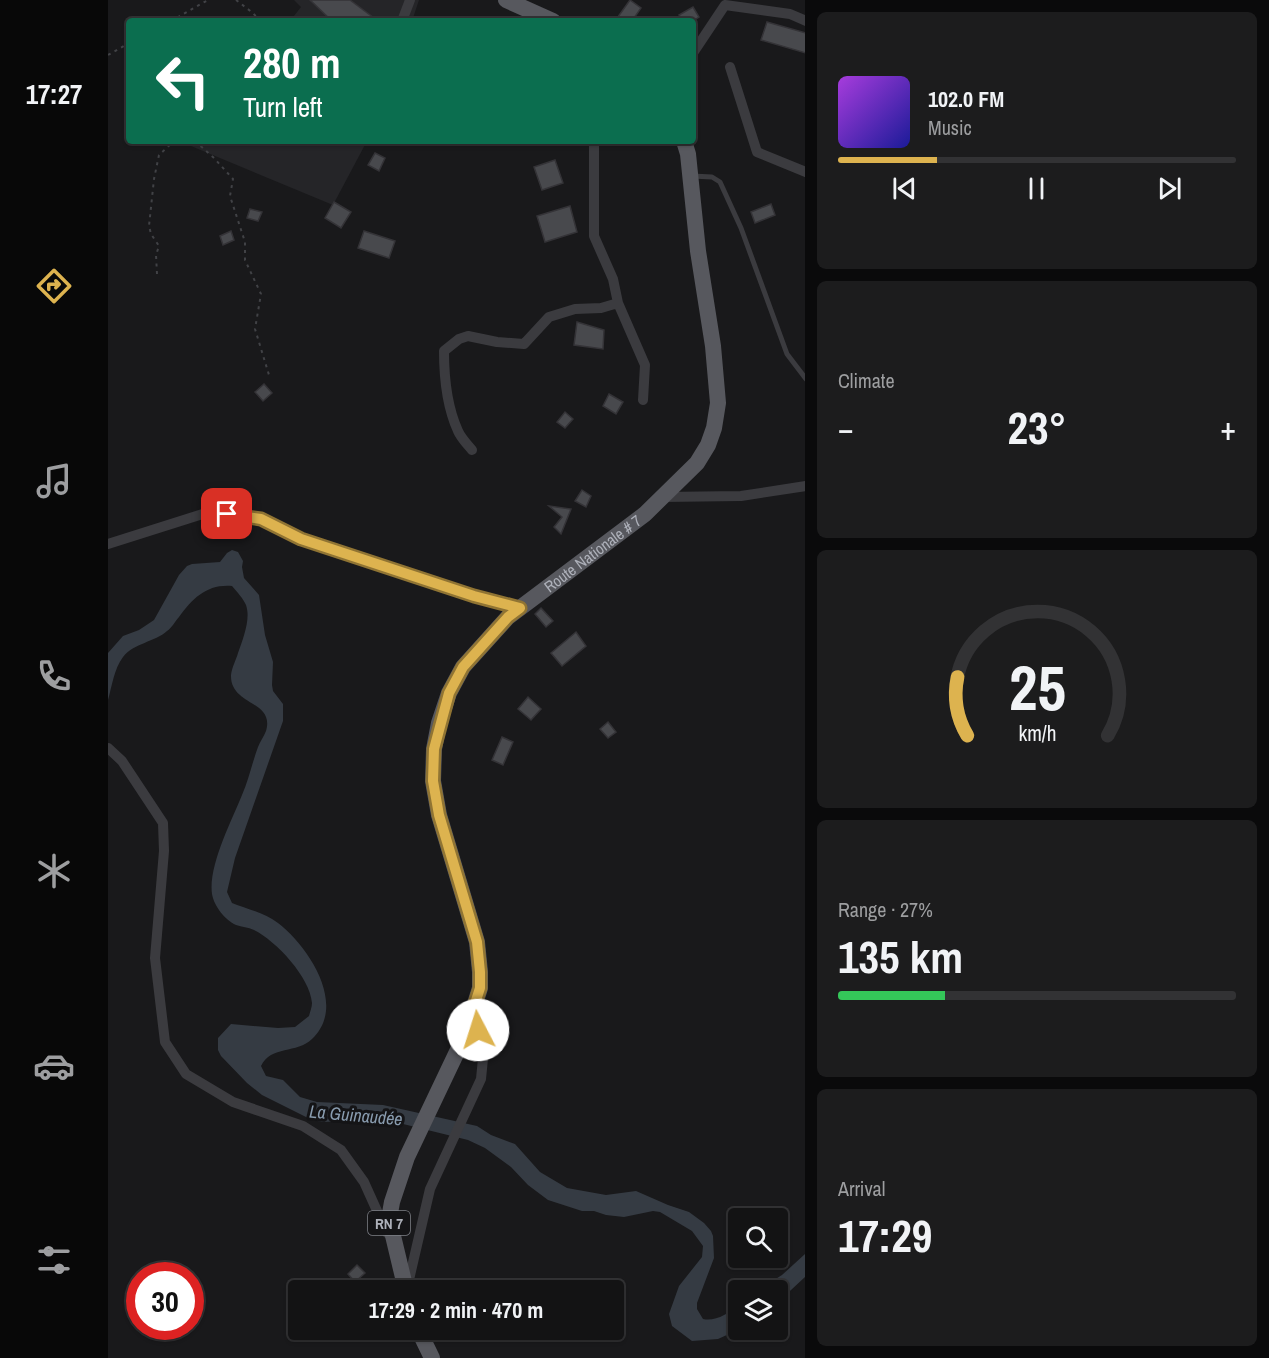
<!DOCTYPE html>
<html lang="en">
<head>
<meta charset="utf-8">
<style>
	:root { --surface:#131314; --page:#1c1c1d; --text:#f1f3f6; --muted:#9d9ea0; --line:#323234; --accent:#ddb34f }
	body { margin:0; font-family:"Archivo Narrow",sans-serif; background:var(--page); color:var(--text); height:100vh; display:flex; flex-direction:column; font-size:22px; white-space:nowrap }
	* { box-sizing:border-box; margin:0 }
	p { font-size:20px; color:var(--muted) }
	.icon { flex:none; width:33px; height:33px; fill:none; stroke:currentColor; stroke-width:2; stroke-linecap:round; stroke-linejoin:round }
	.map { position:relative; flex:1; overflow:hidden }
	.sheet { display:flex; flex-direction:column; gap:12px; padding:12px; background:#0a0a0b; width:464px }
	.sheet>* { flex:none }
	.banner { position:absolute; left:18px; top:18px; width:570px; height:126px; border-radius:6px; box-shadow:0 2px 4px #0004,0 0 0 2px var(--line); background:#0b6e4f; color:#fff; overflow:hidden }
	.tools { position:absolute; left:620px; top:1208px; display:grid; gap:12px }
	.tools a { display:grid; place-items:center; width:60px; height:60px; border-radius:6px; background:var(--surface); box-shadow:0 2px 4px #0004,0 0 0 2px var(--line); font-size:30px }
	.speed { position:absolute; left:18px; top:1262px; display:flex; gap:12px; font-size:30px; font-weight:700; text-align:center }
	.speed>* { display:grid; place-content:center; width:78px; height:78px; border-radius:50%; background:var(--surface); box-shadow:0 2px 4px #0004,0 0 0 2px var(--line); line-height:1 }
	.speed .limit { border:9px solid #d22; background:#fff; color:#111 }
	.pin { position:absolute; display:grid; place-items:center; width:51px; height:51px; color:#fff; margin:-26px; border-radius:12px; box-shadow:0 3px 9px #0006 }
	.me { position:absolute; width:66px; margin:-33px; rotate:355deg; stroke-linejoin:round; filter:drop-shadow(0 0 4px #0008) }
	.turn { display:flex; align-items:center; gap:21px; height:126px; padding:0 18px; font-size:27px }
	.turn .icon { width:78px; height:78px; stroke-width:2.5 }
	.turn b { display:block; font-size:42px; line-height:51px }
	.big { font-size:45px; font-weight:700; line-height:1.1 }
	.sheet .card { flex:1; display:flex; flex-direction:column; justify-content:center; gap:9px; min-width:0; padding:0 21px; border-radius:9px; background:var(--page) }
	.sheet .dial { align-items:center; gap:0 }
	.dial svg { height:156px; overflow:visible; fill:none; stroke:var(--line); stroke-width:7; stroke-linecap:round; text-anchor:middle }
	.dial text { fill:var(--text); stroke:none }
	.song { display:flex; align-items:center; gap:18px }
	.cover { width:72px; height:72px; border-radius:9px; background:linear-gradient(135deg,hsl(280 70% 55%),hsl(240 70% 35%)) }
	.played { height:6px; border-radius:3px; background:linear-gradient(90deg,var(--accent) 25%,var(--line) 25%) }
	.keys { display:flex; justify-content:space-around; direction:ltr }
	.heat { display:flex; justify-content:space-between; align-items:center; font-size:33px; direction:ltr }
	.charge { height:9px; border-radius:4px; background:linear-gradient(90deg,#34c759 27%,var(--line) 0) }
	.trip { position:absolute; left:180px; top:1280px; width:336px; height:60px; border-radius:6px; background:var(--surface); box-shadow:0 2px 4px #0004,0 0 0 2px var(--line); font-weight:700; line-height:60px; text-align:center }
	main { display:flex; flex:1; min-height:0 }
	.tabs { display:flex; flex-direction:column; width:108px; justify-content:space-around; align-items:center; background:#080808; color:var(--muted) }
	.tabs .icon { width:42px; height:42px }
	.tabs .current { color:var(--accent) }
	.tabs b { font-size:27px; color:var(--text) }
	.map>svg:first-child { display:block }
</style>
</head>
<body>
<main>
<nav class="tabs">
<b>17:27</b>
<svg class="icon current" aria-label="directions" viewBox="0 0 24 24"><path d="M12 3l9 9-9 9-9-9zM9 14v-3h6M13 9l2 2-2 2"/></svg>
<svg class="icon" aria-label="music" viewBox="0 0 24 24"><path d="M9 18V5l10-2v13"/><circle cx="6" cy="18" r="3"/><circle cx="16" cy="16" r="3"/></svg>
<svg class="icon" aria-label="phone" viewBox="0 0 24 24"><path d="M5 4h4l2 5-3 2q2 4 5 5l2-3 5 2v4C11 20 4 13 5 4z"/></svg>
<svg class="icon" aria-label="climate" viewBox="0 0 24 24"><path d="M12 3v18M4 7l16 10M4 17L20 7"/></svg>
<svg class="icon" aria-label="car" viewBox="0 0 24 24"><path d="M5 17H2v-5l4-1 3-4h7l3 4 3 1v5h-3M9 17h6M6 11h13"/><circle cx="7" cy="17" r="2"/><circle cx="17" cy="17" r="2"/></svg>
<svg class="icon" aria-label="filters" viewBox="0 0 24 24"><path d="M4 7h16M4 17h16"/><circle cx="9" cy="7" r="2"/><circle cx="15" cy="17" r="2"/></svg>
</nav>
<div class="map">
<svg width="698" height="1358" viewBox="0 0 698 1358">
	<rect width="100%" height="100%" fill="#19191b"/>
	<path fill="#252528" d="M186 0H311L304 21H182L193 7Z
		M71 141H259L225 205Z"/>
	<path fill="#353b43" d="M124 550 130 552 135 561 134 567 136 578 151 595 157 635 165 662 164 685 165 691 175 704V721L127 858 119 892 124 903C139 909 157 913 170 923 200 946 240 1005 204 1039 189 1054 163 1045 153 1066L158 1076 175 1080 192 1097 209 1102 275 1105 369 1126 383 1135 407 1144 432 1172 459 1188 498 1195 528 1191 560 1205 581 1212 596 1223 603 1231 605 1236 606 1258 589 1303V1309L595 1319C607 1322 621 1313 630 1306V1329H632L610 1339 584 1341 564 1326 561 1314 571 1286 594 1257 595 1246 584 1231 552 1212 545 1211 516 1217 498 1215 486 1211H474L440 1200 420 1185 403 1167 377 1148 360 1140 287 1122 275 1123 257 1120 215 1122 204 1120 154 1095 139 1083 113 1056 110 1050V1038L123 1024 170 1028 187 1027 201 1016C202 1012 204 1007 204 1003 202 977 168 941 146 930 140 927 134 927 128 925 117 920 106 906 104 894 100 866 124 820 134 795 141 779 144 763 150 747 152 742 156 736 158 731 167 700 122 706 123 675 124 667 128 660 130 653 135 639 143 619 138 605 135 598 129 592 124 586 99 584 85 598 71 617 67 621 64 628 59 631 47 642 26 643 15 657 6 669 4 686 0 700V653L15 636 31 630 46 620 71 575 79 566 84 564 112 562 119 553Z
		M697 1254V1277L669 1303V1290H650L674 1275Z"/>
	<path fill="#48494d" stroke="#343337" stroke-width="1.5" d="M202 0H242L270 21H224Z
		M522 0 533 8 524 21H507Z
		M585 7 591 17 585 21H575L571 15Z
		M659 22 698 33V53L653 40Z
		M267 153 277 158 271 171 260 165Z
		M447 160 455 183 434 190 426 167Z
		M226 202 243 212 233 228 217 218Z
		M663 204 667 215 647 223 643 212Z
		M462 206 469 232 437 242 429 216Z
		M142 209 154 212 150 221 139 218Z
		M123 231 126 240 115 245 112 236Z
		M256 231 287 241 281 258 250 248Z
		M469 322 496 330 495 349 466 345Z
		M156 384 164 393 155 401 147 392Z
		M501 394 515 402 508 414 495 406Z
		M457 412 465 419 457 428 449 422Z
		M474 490 483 496 478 507 467 501Z
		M441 506 463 509 453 534 446 527 454 517Z
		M433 608 445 621 438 627 427 614Z
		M468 632 478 646 454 666 443 653Z
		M420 697 433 709 423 720 410 709Z
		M500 722 508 732 500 738 492 729Z
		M394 737 405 742 395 765 384 760Z
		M249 1265 257 1273 247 1282 240 1274Z"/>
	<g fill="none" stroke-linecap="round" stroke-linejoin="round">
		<path stroke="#414246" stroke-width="2" stroke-dasharray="3 4.5" stroke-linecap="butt" d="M128 0 145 13 152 21
			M63 21 100 0
			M0 55 21 43
			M87 141 106 158 125 179 122 196 137 242V260L153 294 147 329 161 375
			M49 274 48 255 51 246 43 234 41 226 46 179 51 155 66 141"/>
		<path stroke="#3b3b3f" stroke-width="5" d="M584 176 604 177 612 182 633 228 679 354 698 379"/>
		<path stroke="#3b3b3f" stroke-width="10" d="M294 21 302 0
			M585 53 617 5 682 14 698 21
			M622 67 649 152 698 172
			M486 141V236L505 279 510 303 537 365 535 400
			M364 450C359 444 353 438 350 431 339 407 336 377 336 351L351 339 360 336 389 342 416 344 441 317 467 309 493 308 510 303
			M554 497 633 496 698 486
			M0 544 101 512 153 519 193 539 366 596 412 608
			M0 748 14 761 55 823 56 851 47 958 57 1042 78 1074 125 1102 195 1126 233 1150 256 1182 279 1233
			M300 1284 322 1189 373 1079 376 1048 364 1013"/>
		<g stroke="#57585e" stroke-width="16">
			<path d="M398 0 445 21"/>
			<path id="s1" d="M298 1290 281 1219 284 1202 299 1157 357 1035 372 988V972L369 942 331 815 325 781 326 749 331 723 341 693 355 667 400 617 537 514 589 463 600 445 606 428 610 403 605 346 590 251 580 154 576 141"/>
			<path d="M310 1329 324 1358"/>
		</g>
	</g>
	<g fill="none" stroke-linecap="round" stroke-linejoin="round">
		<defs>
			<path id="route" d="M119 514 153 519 193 539 366 596 412 608 400 617 355 667 341 693 326 749 325 781 331 815 369 942 372 972V988L364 1013 370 1030"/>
		</defs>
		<use href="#route" stroke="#907433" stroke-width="15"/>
		<use href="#route" stroke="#ddb34f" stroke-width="10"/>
	</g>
	<g text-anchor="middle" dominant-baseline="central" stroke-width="6" stroke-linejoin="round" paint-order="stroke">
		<rect fill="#141416" stroke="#7f8188" stroke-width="1.5" x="260" y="1211" width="42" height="24" rx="4.5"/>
		<g font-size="15" font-weight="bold" fill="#adb0b9">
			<text x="281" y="1223">RN 7</text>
		</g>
		<g font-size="16" fill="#adb0b9" stroke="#141416">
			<text stroke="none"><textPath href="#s1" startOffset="828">Route Nationale # 7</textPath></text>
		</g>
		<g font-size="18" font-style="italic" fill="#899caf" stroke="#141416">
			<text transform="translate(248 1115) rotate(5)">La Guinaudée</text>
		</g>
	</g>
</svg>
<div class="tools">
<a><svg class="icon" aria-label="search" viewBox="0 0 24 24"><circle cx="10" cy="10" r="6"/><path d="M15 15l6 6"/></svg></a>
<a><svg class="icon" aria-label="layers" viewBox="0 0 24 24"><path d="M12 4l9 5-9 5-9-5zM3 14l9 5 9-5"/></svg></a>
</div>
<div class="speed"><div class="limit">30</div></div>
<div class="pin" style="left:119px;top:514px;background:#d93025"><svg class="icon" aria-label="arrive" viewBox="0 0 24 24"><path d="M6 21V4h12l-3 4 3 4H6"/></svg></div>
<svg class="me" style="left:370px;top:1030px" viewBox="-20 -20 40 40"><circle r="19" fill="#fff"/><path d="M0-13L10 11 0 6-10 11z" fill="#ddb34f"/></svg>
<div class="trip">17:29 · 2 min · 470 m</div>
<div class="banner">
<div class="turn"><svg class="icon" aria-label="left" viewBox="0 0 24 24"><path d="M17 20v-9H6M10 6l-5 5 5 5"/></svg><div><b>280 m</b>Turn left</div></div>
</div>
</div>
<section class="sheet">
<div class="card">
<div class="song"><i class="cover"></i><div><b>102.0 FM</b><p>Music</p></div></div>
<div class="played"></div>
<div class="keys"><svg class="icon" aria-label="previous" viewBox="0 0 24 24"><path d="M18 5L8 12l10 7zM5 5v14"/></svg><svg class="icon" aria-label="pause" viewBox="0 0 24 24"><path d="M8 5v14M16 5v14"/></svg><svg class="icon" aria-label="next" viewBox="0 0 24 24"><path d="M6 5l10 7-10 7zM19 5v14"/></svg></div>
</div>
<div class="card"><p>Climate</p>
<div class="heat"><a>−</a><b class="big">23°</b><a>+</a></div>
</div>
<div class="card dial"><svg viewBox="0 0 100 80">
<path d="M14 69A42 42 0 1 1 86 69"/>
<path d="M14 69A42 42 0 0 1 9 39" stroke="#ddb34f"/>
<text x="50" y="56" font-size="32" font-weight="700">25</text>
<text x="50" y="72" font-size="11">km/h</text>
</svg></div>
<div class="card"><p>Range · 27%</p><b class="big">135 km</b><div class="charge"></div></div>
<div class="card"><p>Arrival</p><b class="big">17:29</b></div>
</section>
</main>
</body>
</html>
